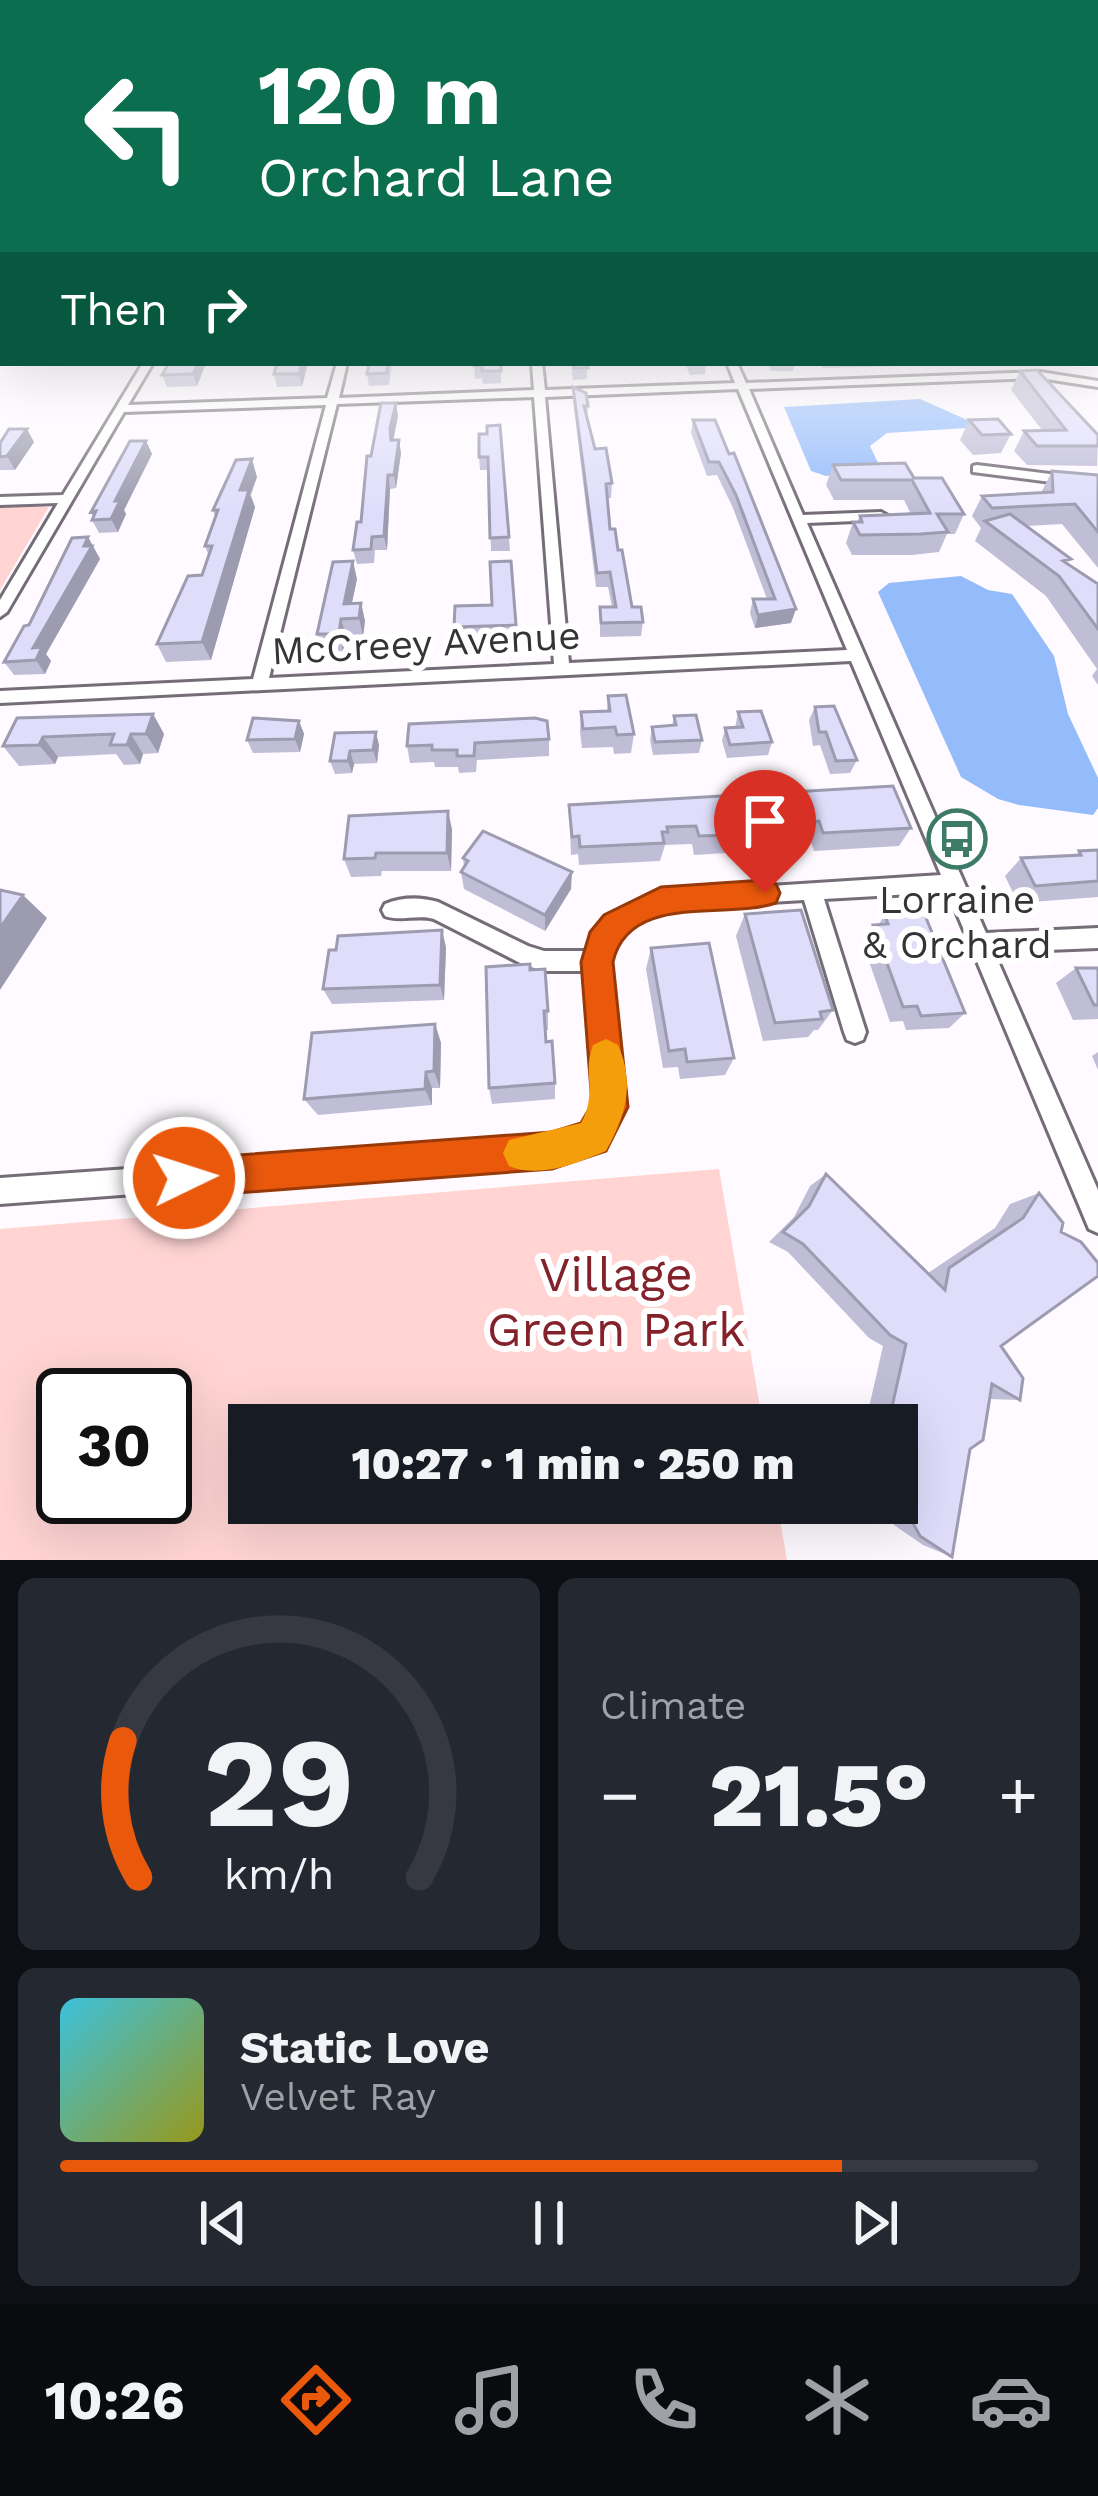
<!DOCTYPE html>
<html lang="en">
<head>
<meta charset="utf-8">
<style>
	:root { --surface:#171b24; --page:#242831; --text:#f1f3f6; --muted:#9ea1a6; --line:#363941; --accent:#ea580c }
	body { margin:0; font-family:"Work Sans",sans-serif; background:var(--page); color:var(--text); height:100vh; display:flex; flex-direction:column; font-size:45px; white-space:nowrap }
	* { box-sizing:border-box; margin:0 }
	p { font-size:39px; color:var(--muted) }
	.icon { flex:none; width:66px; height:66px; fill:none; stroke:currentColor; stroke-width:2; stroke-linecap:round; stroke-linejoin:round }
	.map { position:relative; height:1560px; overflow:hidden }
	.drawer { display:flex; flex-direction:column; gap:18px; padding:18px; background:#0d0f14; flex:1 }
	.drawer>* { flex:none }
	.hud { position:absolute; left:0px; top:0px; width:1098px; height:366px; box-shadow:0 12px 48px #0002; background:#0b6e4f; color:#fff; overflow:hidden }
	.speed { position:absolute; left:36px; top:1368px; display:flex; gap:24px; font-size:60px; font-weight:700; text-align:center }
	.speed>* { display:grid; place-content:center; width:156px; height:156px; border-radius:50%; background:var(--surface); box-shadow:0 12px 48px #0002; line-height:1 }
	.speed .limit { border:6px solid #111; border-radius:18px; background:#fff; color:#111 }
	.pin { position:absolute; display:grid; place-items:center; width:102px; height:102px; color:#fff; margin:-123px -51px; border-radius:50% 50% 50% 0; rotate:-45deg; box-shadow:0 0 12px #0007 }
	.pin .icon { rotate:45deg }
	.me { position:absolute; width:132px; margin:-66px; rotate:86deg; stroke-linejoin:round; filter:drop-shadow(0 0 9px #0008) }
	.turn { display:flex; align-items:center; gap:42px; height:252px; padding:0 60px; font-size:54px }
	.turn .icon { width:156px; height:156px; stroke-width:2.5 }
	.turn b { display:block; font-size:84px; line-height:102px }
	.then { display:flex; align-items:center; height:114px; padding:0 60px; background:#0003; gap:24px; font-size:45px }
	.big { font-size:90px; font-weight:800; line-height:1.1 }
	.drawer .tile { flex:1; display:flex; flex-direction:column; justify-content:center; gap:18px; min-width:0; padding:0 42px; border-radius:18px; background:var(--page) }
	.drawer .dial { align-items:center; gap:0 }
	.dial svg { height:312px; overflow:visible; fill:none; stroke:var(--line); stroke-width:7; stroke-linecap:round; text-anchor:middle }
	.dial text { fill:var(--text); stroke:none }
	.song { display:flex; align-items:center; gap:36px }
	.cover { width:144px; height:144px; border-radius:18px; background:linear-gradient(135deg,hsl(190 70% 55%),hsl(60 70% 35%)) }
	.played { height:12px; border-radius:6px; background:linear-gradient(90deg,var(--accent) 80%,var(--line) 80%) }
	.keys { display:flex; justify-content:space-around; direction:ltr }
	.heat { display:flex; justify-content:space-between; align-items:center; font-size:66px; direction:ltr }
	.drawer .tiles { flex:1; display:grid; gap:18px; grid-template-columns:1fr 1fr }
	.tile:last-child { grid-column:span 2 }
	.trip { position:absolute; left:228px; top:1404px; width:690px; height:120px; border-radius:0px; background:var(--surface); box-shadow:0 12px 48px #0002; font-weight:800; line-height:120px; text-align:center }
	.dock { display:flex; height:192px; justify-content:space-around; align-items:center; background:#090b0e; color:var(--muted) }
	.dock .icon { width:84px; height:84px }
	.dock .active { color:var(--accent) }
	.dock b { font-size:54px; color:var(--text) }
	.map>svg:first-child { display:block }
</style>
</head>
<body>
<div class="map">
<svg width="1098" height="1560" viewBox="0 0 1098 1560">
	<rect width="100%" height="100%" fill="#fefaff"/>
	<path fill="#ffd4d3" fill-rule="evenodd" d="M0 505 49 507 0 590Z
		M719 1169 763 1425H249V1503H777L787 1560H0V1229ZM63 1395H165V1497H63Z"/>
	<path fill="#94bcfb" d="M920 399 974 423 967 428 887 433 870 446 880 467 826 476 811 471 784 407Z
		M961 576 988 590 1012 594 1054 656 1068 714 1098 778V808L1093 815 1019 805 998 799 961 777 878 592 889 583Z"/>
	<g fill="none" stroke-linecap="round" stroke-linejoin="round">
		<defs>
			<path id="minor" d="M1095 304 1098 305V311L1095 310Z
				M0 329H3V335H0Z
				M143 363H153L128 405 327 398 337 363H347L339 398 534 390 532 363H542L545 390 735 383 727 363H737L746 383 1040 372 1098 381V387L1040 378 749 389 803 515 881 512 888 516 881 520 807 523 986 933 1098 928V948L994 952 1098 1190V1233L1089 1229 948 892 824 899 866 1032 863 1040 855 1043 847 1040 844 1032 804 900 673 908C642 914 618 930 608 961L622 1107 602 1147 552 1163 0 1204V1178L552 1139 585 1128 598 1105 587 971H544L524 965 434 919C417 914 400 922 385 916L382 910 385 904C402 897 421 897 438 902L528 946 544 951H590C604 918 627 903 660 893L941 875 851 661 0 703V691L253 679 326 405 124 412 7 612 0 617V600L58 503 0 505V497L63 495ZM738 389 847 650 569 663 545 397ZM534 397 554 664 269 678 337 404Z
				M977 465 1098 480V488L973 472V466Z"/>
		</defs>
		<use href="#minor" stroke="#746c76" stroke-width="6"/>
		<use href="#minor" fill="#fff" fill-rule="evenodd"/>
	</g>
	<path fill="#c0bed7" d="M169 363H206L197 386 167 387 162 375Z
		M308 363 302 386 277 387 274 374Z
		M369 363H392L389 385 369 386 367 374Z
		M474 363H501V383L483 384 482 378 475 379Z
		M571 363H587V379L573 380Z
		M685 363H706L705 374 690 375Z
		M767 363H795L793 371H771Z
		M823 363H940L939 365 822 368Z
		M1020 371 1098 435 1097 466 1027 465 1014 451 1024 431 1042 430 1011 390Z
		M573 387 588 406 587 419 595 449 612 483 611 498H607L610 529 632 607 643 622 641 636 600 637V607H612L608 587H596L573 400Z
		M396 403 398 416 393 440 401 453 396 488 390 489 387 550H375L374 563 357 564 353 550 361 522 371 456Z
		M693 420H715L791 623 755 628 750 613 753 599H767L733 508 717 475 707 476 691 433Z
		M969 420 1011 434 1001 453 973 455 960 440Z
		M500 425 510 551H491L489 470H480L479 457 487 434Z
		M146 441 152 454 124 510 126 514 118 532 99 533 92 520 93 517 91 512Z
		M34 442 15 470H0V443Z
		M833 465 914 478 964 514 955 534H947L939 552 912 555H852L846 543 853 522H857L860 516 911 514 904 500H834L826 485Z
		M1052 471 1098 475V568L1062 524 1027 526 1068 564 1098 584V685L1092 676 1097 669 1046 596 975 541 981 528 972 516 982 496 1041 493Z
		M257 477 251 495 255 507 211 660 166 662 157 644 202 575 209 556 205 546 215 516 213 510Z
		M88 537 100 559 46 654 51 661 45 674 14 675 4 662Z
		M511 561 517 643 456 645 454 627 492 605Z
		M357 579 352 603H361L365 621 363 636H346L343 651 322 652 317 634Z
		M608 696 634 734 631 753 614 754 613 747 582 748 580 732 581 712 607 711Z
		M815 707 857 760 850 773 830 774 820 745 813 746 809 720Z
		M738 712 772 742 768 755 727 758 722 741 725 728H735Z
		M153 714 164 734 158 753 143 754 140 764 124 765 116 754 58 757 55 764 19 766 3 746Z
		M674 716 702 740 699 753 653 755 650 740 652 727 672 726Z
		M299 721 304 734 300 752 253 753 247 740Z
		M335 733 379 745 377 763 354 764 352 773 335 774 330 761Z
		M549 739V756L477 760 476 772 459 773 458 767H435L434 762 410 763 407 746Z
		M569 805 911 828 899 846 814 851 810 840 785 842 781 850 727 849 726 853 694 855 692 844 665 845 660 861 579 865 578 854 571 855Z
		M452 829 451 871H382L381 876 351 877 344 859Z
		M1098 850V897L1018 903 1005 876 1021 858 1075 856 1079 851Z
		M463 858 571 889 545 931 464 889 461 872 464 867Z
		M745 914 833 1010 818 1030H814L808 1037 763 1041 736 936Z
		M885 915 965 1013 949 1028 906 1030 903 1021 890 1022 862 941 873 925H878Z
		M446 947 444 1000 332 1004 323 989 336 950Z
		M651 948 734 1058 725 1075 680 1079 678 1067 663 1068 646 969Z
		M1076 968H1098V1019L1073 1020 1056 983Z
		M530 970 548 1011V1030H545L555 1083V1099L492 1104 489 1088Z
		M435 1024 441 1043 440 1088H432V1105L318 1115 304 1099Z
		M1098 1052V1070L1092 1056Z
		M826 1174 928 1273 995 1228 1010 1204 1039 1193 1001 1346 1020 1400 990 1399 970 1449 952 1557 923 1545 894 1525 887 1513 867 1503H897V1425H865L883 1346 869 1338 788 1252 769 1242 794 1217 810 1186Z"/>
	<path fill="#9c9baf" d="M198 363H206L197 386 193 374Z
		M302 363H308L302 386 299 374Z
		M396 403 398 416 393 441 391 440 390 428Z
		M27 429 34 442 15 470 7 456Z
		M399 440 401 453 396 488 394 475Z
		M146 441 152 454 124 510 126 514 118 532 111 519 115 501Z
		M252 459 257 477 250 495 255 507 211 660 202 642 240 490Z
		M388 475 390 489 387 550 384 536Z
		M88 537 100 559 46 654 51 661 45 674 36 660 33 648Z
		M353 561 357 579 348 621 344 604Z
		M361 603 365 621 363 636 359 618Z
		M796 609 791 623 755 628 758 615Z
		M341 619 346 636 343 651 339 634Z
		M153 714 164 734 158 753 146 734Z
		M299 721 304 734 300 752 295 739Z
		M376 732 379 745 377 763 373 750Z
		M131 734 143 754 140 764 127 745Z
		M43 737 58 757 55 764 39 745Z
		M350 751 354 764 352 773 348 761Z
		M448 811 452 829 451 871 447 853Z
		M572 872 571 889 545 931V915Z
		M23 895 47 918 0 990V928Z
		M442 930 446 947 444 1000 440 985Z
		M435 1024 441 1043 440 1088 434 1071Z
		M426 1072 432 1088V1105L425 1089Z"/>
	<path fill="#dfddfa" stroke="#9c9baf" stroke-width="3" d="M169 363H198L193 374 162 375Z
		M277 363H302L299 374H274Z
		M369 363H388L387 373 367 374Z
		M474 363H501V371H482V366H474Z
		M573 363H587L588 368H574Z
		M1037 370 1098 435V446H1037L1024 431 1066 430 1020 371Z
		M573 387 586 393 588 406H584L595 449 606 448 612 483 606 484 610 529H615L618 550H622L632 607H641L643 622 601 623 600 607H616L610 572 597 573Z
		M381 403H396L390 428 391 440H399L394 475H388L384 536 372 537 371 549 353 550 357 522H361L367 456H371Z
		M998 419 1011 434 982 435 969 420Z
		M693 420H715L729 454 734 453 796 609 758 615 753 599H775L736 495 719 462H709Z
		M500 425 509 537 490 538 488 457H479V434H487V426Z
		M9 429H27L7 456 0 457V443Z
		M130 441H146L115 501H120L111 519 92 520 96 511 91 512Z
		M252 459 240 490H249L202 642 157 644 188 576 202 575 212 546H205L218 510H213L236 460Z
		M905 463 914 478H942L964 514H937L948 532 921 534 860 535 853 522H862L860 516 930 513 912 480H841L833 465Z
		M1052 471 1098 475V532L1075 504 992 508 982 496 1053 492Z
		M1010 514 1071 559 1063 561 1098 584V629L1059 576 985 521Z
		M88 537 84 546H92L33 648 42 647 36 660 4 662 24 626 29 625 72 538Z
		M353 561 344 604 361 603 359 618 341 619 339 634H317L333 562Z
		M511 561 516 625 454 627 455 606 492 605 490 562Z
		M626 695 634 734 617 735 615 727 583 729 581 712 610 711 608 696Z
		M834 706 857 760 836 761 826 732H819L815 707Z
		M761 711 772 742 730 745 725 728 743 727 738 712Z
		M153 714 146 734H131L127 745H110L114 734 43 737 39 745 3 746 17 718Z
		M696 715 702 740 655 742 652 727 676 725 674 716Z
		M253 718 299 721 295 739 247 740Z
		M535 718 547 721 549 739 475 743 474 756H457V750H432V745L407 746 409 724Z
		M376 732 373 750 350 751 348 761H330L335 733Z
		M893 786 911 828 823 833 819 821 786 824 789 832 731 831 732 835 699 836 696 826 667 827 668 832H662L664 843 580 847 579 836 572 837 569 805Z
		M448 811 447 853H376L375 858 344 859 349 816Z
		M483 831 572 872 545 915 461 872 468 861 463 858Z
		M1098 850V881L1035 886 1021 858 1081 855 1079 851Z
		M0 890 23 895 0 928Z
		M801 910 833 1010 820 1012 822 1019 775 1023 745 914Z
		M924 913 965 1013 921 1016 917 1006 903 1007 873 925 888 924 885 915Z
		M442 930 440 985 323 989 329 950H336L338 936Z
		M709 943 734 1058 687 1062 685 1049 669 1051 651 948Z
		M530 964V970L545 969 548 1011H544L546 1042 552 1041 555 1083 489 1088 486 967Z
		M1076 968H1098V1005H1094Z
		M435 1024 434 1071 426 1072 425 1089 304 1099 312 1033Z
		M826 1174 945 1290 949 1268 1023 1218 1039 1193 1063 1223 1061 1232 1081 1242 1098 1263V1276L1001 1346 1023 1378 1020 1400 992 1384 983 1440 970 1449 952 1557 920 1536 908 1514 901 1519 878 1503H897V1425H888L906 1344 890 1335 803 1244 783 1232 809 1206Z"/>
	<linearGradient id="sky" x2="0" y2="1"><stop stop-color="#86b7f0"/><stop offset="0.58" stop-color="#fffdff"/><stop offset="1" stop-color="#fffdff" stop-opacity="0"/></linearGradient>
	<rect width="1098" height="513" fill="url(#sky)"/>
	<path fill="#ea580c" stroke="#983908" stroke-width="3" d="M765 880 776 884 780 893 776 903C726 920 629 892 613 962L628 1107 606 1151 552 1169 184 1197 170 1191 165 1178 170 1164 184 1159 552 1132 581 1123 592 1104 581 962 590 932 604 915 661 887Z"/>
	<path fill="#f59e0b" d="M606 1039 618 1045C635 1084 626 1115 606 1151 577 1163 540 1179 509 1166L503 1153 509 1140 581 1123C598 1093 582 1073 593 1045Z"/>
	<defs>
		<symbol id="bus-ring" viewBox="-11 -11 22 22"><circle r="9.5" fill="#fff" stroke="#3e7b66" stroke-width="1.5"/><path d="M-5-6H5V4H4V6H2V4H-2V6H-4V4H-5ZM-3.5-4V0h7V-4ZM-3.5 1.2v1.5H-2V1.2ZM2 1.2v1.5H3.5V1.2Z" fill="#3e7b66"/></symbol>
	</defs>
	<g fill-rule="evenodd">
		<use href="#bus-ring" x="924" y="806" width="66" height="66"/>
	</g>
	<g text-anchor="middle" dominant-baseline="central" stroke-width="12" stroke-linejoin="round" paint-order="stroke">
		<g font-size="39" fill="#363337" stroke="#fff">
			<text transform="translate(426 643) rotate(-3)">McCreey Avenue</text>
		</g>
		<g font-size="39" fill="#363337" stroke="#fff">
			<text x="957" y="899">Lorraine<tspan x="957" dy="45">&amp; Orchard</tspan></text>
		</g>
		<g font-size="48" fill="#83222b" stroke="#fff">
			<text x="616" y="1274">Village<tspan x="616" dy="55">Green Park</tspan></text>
		</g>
	</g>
</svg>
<div class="speed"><div class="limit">30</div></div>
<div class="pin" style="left:765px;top:893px;background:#d93025"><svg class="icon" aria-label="arrive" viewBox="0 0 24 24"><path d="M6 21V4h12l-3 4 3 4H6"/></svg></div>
<svg class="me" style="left:184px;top:1178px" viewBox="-20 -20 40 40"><circle r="17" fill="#ea580c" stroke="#fff" stroke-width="3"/><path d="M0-11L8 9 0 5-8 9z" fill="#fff"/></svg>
<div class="trip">10:27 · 1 min · 250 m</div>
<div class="hud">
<div class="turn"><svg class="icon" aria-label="left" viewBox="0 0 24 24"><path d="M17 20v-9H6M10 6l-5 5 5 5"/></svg><div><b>120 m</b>Orchard Lane</div></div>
<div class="then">Then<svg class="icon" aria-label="right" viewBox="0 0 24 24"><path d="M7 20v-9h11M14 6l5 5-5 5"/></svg></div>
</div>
</div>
<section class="drawer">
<div class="tiles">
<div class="tile dial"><svg viewBox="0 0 100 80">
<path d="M14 69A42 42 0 1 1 86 69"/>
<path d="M14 69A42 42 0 0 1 10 34" stroke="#ea580c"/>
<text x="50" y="56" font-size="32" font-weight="700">29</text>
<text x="50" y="72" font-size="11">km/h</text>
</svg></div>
<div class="tile"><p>Climate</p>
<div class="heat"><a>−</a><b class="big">21.5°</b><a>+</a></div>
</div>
<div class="tile">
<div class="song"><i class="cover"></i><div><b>Static Love</b><p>Velvet Ray</p></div></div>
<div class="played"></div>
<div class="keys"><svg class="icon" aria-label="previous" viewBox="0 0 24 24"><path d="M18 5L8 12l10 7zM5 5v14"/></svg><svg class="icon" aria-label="pause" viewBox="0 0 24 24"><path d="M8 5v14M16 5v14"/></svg><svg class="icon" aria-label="next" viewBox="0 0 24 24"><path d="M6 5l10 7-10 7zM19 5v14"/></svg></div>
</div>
</div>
</section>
<nav class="dock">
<b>10:26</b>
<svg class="icon active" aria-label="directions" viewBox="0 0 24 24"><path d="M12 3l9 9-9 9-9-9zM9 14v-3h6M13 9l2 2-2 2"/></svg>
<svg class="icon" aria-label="music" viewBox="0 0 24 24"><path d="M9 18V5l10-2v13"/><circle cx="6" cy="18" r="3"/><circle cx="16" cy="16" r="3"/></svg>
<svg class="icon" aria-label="phone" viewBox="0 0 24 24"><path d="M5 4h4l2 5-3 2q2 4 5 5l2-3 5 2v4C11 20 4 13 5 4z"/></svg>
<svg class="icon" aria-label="climate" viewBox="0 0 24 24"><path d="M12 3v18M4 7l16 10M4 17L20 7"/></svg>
<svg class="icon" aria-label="car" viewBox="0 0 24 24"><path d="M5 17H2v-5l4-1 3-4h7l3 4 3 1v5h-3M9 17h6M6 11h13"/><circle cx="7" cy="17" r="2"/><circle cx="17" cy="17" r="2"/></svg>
</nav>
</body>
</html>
